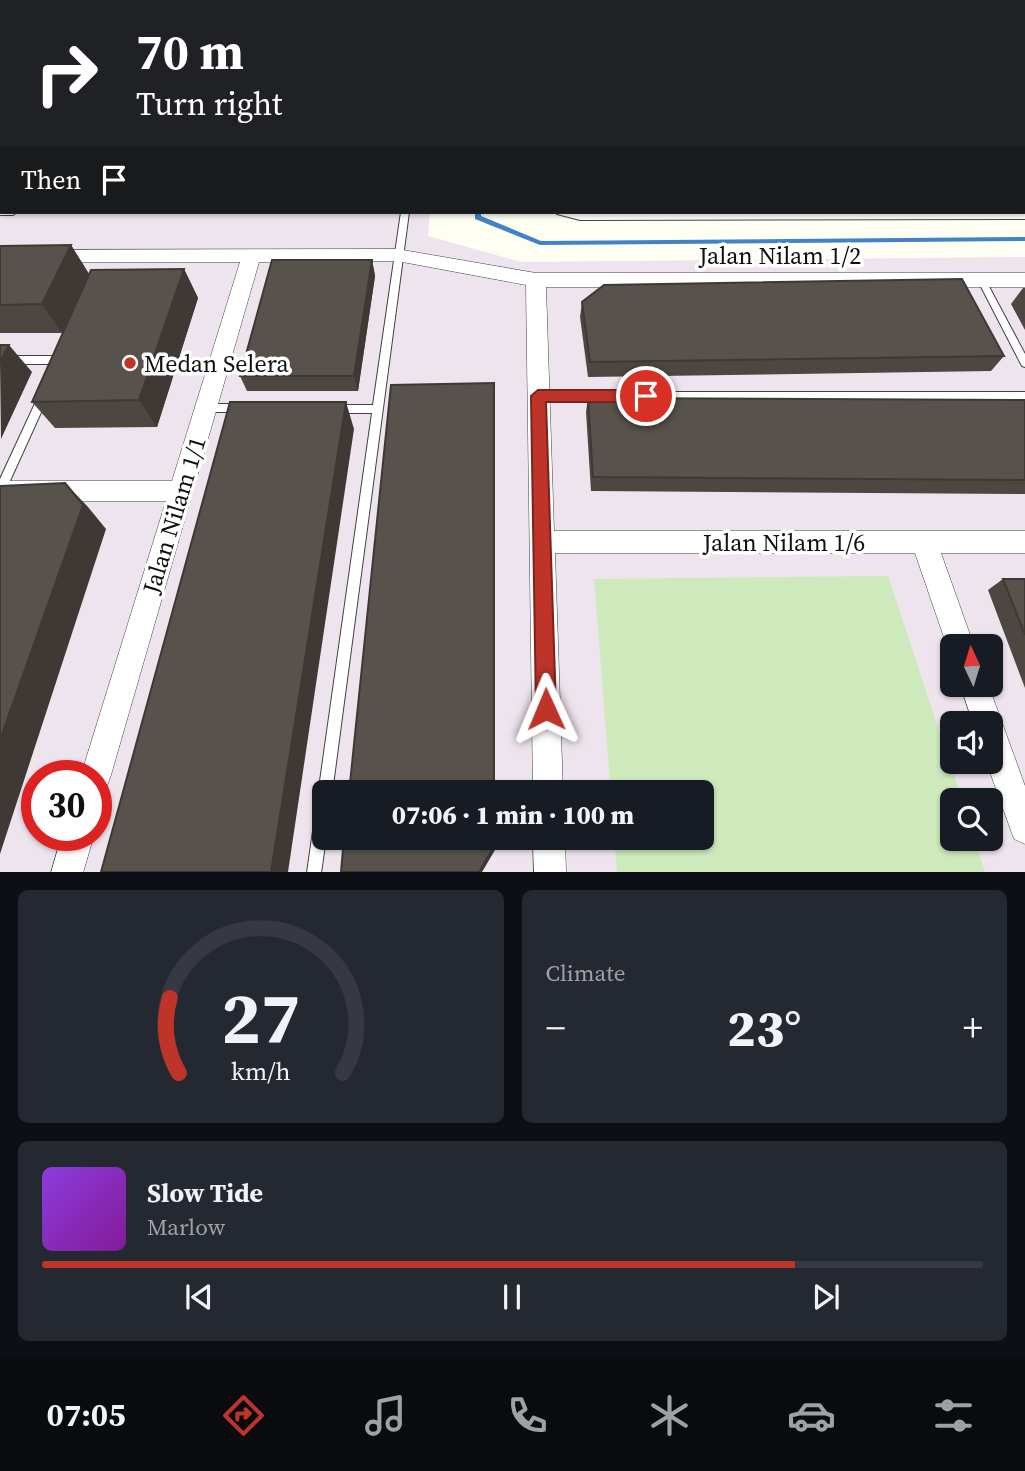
<!DOCTYPE html>
<html lang="en">
<head>
<meta charset="utf-8">
<style>
	:root { --surface:#171b24; --page:#242831; --text:#f1f3f6; --muted:#9ea1a6; --line:#363941; --accent:#be3429 }
	body { margin:0; font-family:"Source Serif 4",serif; background:var(--page); color:var(--text); height:100vh; display:flex; flex-direction:column; font-size:26px; white-space:nowrap }
	* { box-sizing:border-box; margin:0 }
	p { font-size:23px; color:var(--muted) }
	.icon { flex:none; width:38px; height:38px; fill:none; stroke:currentColor; stroke-width:2; stroke-linecap:round; stroke-linejoin:round }
	.map { position:relative; height:872px; overflow:hidden }
	.panel { display:flex; flex-direction:column; gap:18px; padding:18px; background:#0d0f14; flex:1 }
	.panel>* { flex:none }
	.hud { position:absolute; left:0px; top:0px; width:1026px; height:214px; box-shadow:0 2px 5px #0004; background:#202124; color:#fff; overflow:hidden }
	.needle { width:46px; rotate:356deg }
	.tools { position:absolute; left:940px; top:634px; display:grid; gap:14px }
	.tools a { display:grid; place-items:center; width:63px; height:63px; border-radius:10px; background:var(--surface); box-shadow:0 2px 5px #0004; font-size:35px }
	.speed { position:absolute; left:21px; top:760px; display:flex; gap:14px; font-size:35px; font-weight:700; text-align:center }
	.speed>* { display:grid; place-content:center; width:91px; height:91px; border-radius:50%; background:var(--surface); box-shadow:0 2px 5px #0004; line-height:1 }
	.speed .limit { border:10px solid #d22; background:#fff; color:#111 }
	.pin { position:absolute; display:grid; place-items:center; width:60px; height:60px; color:#fff; margin:-30px; border:4px solid #fff; border-radius:50%; box-shadow:0 2px 7px #0007 }
	.me { position:absolute; width:77px; margin:-38px; rotate:359deg; stroke-linejoin:round; filter:drop-shadow(0 0 5px #0008) }
	.turn { display:flex; align-items:center; gap:24px; height:147px; padding:0 21px; font-size:32px }
	.turn .icon { width:91px; height:91px; stroke-width:2.5 }
	.turn b { display:block; font-size:49px; line-height:60px }
	.then { display:flex; align-items:center; height:66px; padding:0 21px; background:#0003; gap:14px; font-size:26px }
	.big { font-size:52px; font-weight:800; line-height:1.1 }
	.panel .card { flex:1; display:flex; flex-direction:column; justify-content:center; gap:10px; min-width:0; padding:0 24px; border-radius:10px; background:var(--page) }
	.panel .dial { align-items:center; gap:0 }
	.dial svg { height:182px; overflow:visible; fill:none; stroke:var(--line); stroke-width:7; stroke-linecap:round; text-anchor:middle }
	.dial text { fill:var(--text); stroke:none }
	.song { display:flex; align-items:center; gap:21px }
	.cover { width:84px; height:84px; border-radius:10px; background:linear-gradient(135deg,hsl(270 70% 55%),hsl(290 70% 35%)) }
	.played { height:7px; border-radius:4px; background:linear-gradient(90deg,var(--accent) 80%,var(--line) 80%) }
	.keys { display:flex; justify-content:space-around; direction:ltr }
	.heat { display:flex; justify-content:space-between; align-items:center; font-size:38px; direction:ltr }
	.panel .tiles { flex:1; display:grid; gap:18px; grid-template-columns:1fr 1fr }
	.card:last-child { grid-column:span 2 }
	.trip { position:absolute; left:312px; top:780px; width:402px; height:70px; border-radius:10px; background:var(--surface); box-shadow:0 2px 5px #0004; font-weight:800; line-height:70px; text-align:center }
	.menu { display:flex; height:112px; justify-content:space-around; align-items:center; background:#090b0e; color:var(--muted) }
	.menu .icon { width:49px; height:49px }
	.menu .active { color:var(--accent) }
	.menu b { font-size:32px; color:var(--text) }
	.map>svg:first-child { display:block }
</style>
</head>
<body>
<div class="map">
<svg width="1025" height="873" viewBox="0 0 1025 873">
	<rect width="100%" height="100%" fill="#fffef2"/>
	<path fill="#eee4ed" fill-rule="evenodd" d="M0 0 358 2H2V212H430L428 236 521 262 1025 257V872H0ZM952 646H990V684H952ZM952 723H990V761H952ZM37 775H96V835H37ZM324 793H702V838H324ZM952 800H990V838H952Z"/>
	<path fill="#cee9bc" d="M888 576 962 800H952V838H974L985 872H617L614 838H702V793H611L594 579Z"/>
	<g fill="none" stroke-linecap="round" stroke-linejoin="round">
		<path fill="#4082cb" fill-rule="evenodd" d="M392 0H400L402 2H395Z
			M475 212H481V216L541 241 1025 237V241L540 245 475 219Z"/>
		<defs>
			<path id="lane" d="M585 0H591V2H585Z
				M932 0H938L939 2H933Z
				M1024 50H1025V54H1024Z
				M1024 90H1025V94H1024Z
				M1024 117H1025V122H1024Z
				M0 209H2V212H17L13 215H0Z
				M401 212H409L332 793H324V838H326L321 873H307L372 413H335L331 412 330 409 331 406 335 405H373Z
				M556 212H570L580 214 1025 213V219L580 220 557 214Z
				M981 276 985 279 1025 354V367L1022 366 977 279Z
				M0 356H61L66 360 61 364H0Z
				M538 392H1025V400H538L533 396Z
				M43 393 48 397 4 494 0 496V479L38 397Z
				M206 404H242L246 405 247 408 246 411 242 412H206L202 411 201 408 202 405Z"/>
			<path id="street" d="M0 32H2V40H0Z
				M397 249 536 273H1025V287H546L554 531H1025V553H941L974 646H952L950 655 915 553H555L563 793H533L526 285 397 261 259 262 111 775 107 786 96 790V775H81L166 501H0V481H172L240 262H0V250Z
				M960 684H988L1025 786V844L1014 839 986 761H990V723H973Z
				M62 835H94L83 873H51Z
				M533 838H565L566 873H534Z"/>
			<path id="secondary" d="M993 0H1011L1012 2H994Z
				M1024 19H1025V33L1024 32Z"/>
		</defs>
		<use href="#lane" stroke="#424242" stroke-width="2"/>
		<use href="#street" stroke="#424242" stroke-width="1"/>
		<use href="#secondary" stroke="#313131" stroke-width="1"/>
		<use href="#lane" fill="#fff" fill-rule="evenodd"/>
		<use href="#street" fill="#fff" fill-rule="evenodd"/>
		<use href="#secondary" fill="#fcfdaf" fill-rule="evenodd"/>
	</g>
	<path fill="#4c4741" d="M41 0H117L116 2H41Z
		M163 0H233V2H164Z
		M602 0H919L920 2H602Z
		M0 55H2V98H0Z
		M0 112H2V204H0Z
		M71 245 89 274 62 333H0V246Z
		M372 260 375 276 358 391H247L240 376Z
		M184 269 198 298 157 427 55 428 32 402Z
		M1023 288H1025V330L1011 304Z
		M582 302 1004 356 991 371 588 377 580 317Z
		M588 398 1025 400V494L591 491 586 412Z
		M1003 579H1025V688L988 590Z"/>
	<path fill="#3e3935" d="M71 245 89 274 62 333 42 304Z
		M372 260 375 276 358 391 354 376Z
		M184 269 198 298 157 427 139 400Z
		M9 345 32 372 1 439 0 362Z
		M494 398 495 793H494Z
		M346 402 354 429 288 872H271Z
		M65 483 88 507 106 529 0 854V740Z
		M494 838 495 850 482 872H479Z"/>
	<path fill="#58524c" stroke="#3e3935" stroke-width="2" d="M608 0H788L789 2H609Z
		M797 0H919L920 2H798Z
		M0 55H2V82H0Z
		M0 112H2V188H0Z
		M71 245 42 304 0 305V246Z
		M272 260H372L354 376H240Z
		M184 269 139 400 32 402 91 270Z
		M962 279 1004 356 590 362 582 302 604 285Z
		M0 345H9L0 362Z
		M494 383V793H349L391 385Z
		M588 398 1025 400V480L593 477Z
		M230 402H346L271 872H101Z
		M65 483 83 505 0 740V486Z
		M1003 579H1025V635Z
		M344 838H494V846L479 872H341Z"/>
	<path fill="#be3429" stroke="#7c221b" stroke-width="2" d="M538 390H646L654 396 646 402H546L556 709 553 716 546 719 539 716 536 709 531 396Z"/>
	<circle fill="#be3429" stroke="#fff" stroke-width="2.5" cx="130" cy="363" r="7"/>
	<g text-anchor="middle" dominant-baseline="central" stroke-width="7" stroke-linejoin="round" paint-order="stroke">
		<g font-size="24" fill="#0f0f0f" stroke="#fff">
			<text x="780" y="255">Jalan Nilam 1/2</text>
			<text transform="translate(174 515) rotate(-73)">Jalan Nilam 1/1</text>
			<text x="784" y="542">Jalan Nilam 1/6</text>
		</g>
		<g font-size="24" fill="#0f0f0f" stroke="#fff" text-anchor="start">
			<text x="144" y="363">Medan Selera</text>
		</g>
	</g>
</svg>
<div class="tools">
<a><svg class="needle" viewBox="-14 -14 28 28"><path d="M0-13l5 13h-10z" fill="#e53935"/><path d="M0 13l5-13h-10z" fill="#9ea1a6"/></svg></a>
<a><svg class="icon" aria-label="sound" viewBox="0 0 24 24"><path d="M4 9h4l5-4v14l-5-4H4zM17 9q2 3 0 6"/></svg></a>
<a><svg class="icon" aria-label="search" viewBox="0 0 24 24"><circle cx="10" cy="10" r="6"/><path d="M15 15l6 6"/></svg></a>
</div>
<div class="speed"><div class="limit">30</div></div>
<div class="pin" style="left:646px;top:396px;background:#d93025"><svg class="icon" aria-label="arrive" viewBox="0 0 24 24"><path d="M6 21V4h12l-3 4 3 4H6"/></svg></div>
<svg class="me" style="left:546px;top:709px" viewBox="-20 -20 40 40"><path d="M0-17L14 15 0 8-14 15z" fill="#be3429" stroke="#fff" stroke-width="4"/></svg>
<div class="trip">07:06 · 1 min · 100 m</div>
<div class="hud">
<div class="turn"><svg class="icon" aria-label="right" viewBox="0 0 24 24"><path d="M7 20v-9h11M14 6l5 5-5 5"/></svg><div><b>70 m</b>Turn right</div></div>
<div class="then">Then<svg class="icon" aria-label="arrive" viewBox="0 0 24 24"><path d="M6 21V4h12l-3 4 3 4H6"/></svg></div>
</div>
</div>
<section class="panel">
<div class="tiles">
<div class="card dial"><svg viewBox="0 0 100 80">
<path d="M14 69A42 42 0 1 1 86 69"/>
<path d="M14 69A42 42 0 0 1 10 36" stroke="#be3429"/>
<text x="50" y="56" font-size="32" font-weight="700">27</text>
<text x="50" y="72" font-size="11">km/h</text>
</svg></div>
<div class="card"><p>Climate</p>
<div class="heat"><a>−</a><b class="big">23°</b><a>+</a></div>
</div>
<div class="card">
<div class="song"><i class="cover"></i><div><b>Slow Tide</b><p>Marlow</p></div></div>
<div class="played"></div>
<div class="keys"><svg class="icon" aria-label="previous" viewBox="0 0 24 24"><path d="M18 5L8 12l10 7zM5 5v14"/></svg><svg class="icon" aria-label="pause" viewBox="0 0 24 24"><path d="M8 5v14M16 5v14"/></svg><svg class="icon" aria-label="next" viewBox="0 0 24 24"><path d="M6 5l10 7-10 7zM19 5v14"/></svg></div>
</div>
</div>
</section>
<nav class="menu">
<b>07:05</b>
<svg class="icon active" aria-label="directions" viewBox="0 0 24 24"><path d="M12 3l9 9-9 9-9-9zM9 14v-3h6M13 9l2 2-2 2"/></svg>
<svg class="icon" aria-label="music" viewBox="0 0 24 24"><path d="M9 18V5l10-2v13"/><circle cx="6" cy="18" r="3"/><circle cx="16" cy="16" r="3"/></svg>
<svg class="icon" aria-label="phone" viewBox="0 0 24 24"><path d="M5 4h4l2 5-3 2q2 4 5 5l2-3 5 2v4C11 20 4 13 5 4z"/></svg>
<svg class="icon" aria-label="climate" viewBox="0 0 24 24"><path d="M12 3v18M4 7l16 10M4 17L20 7"/></svg>
<svg class="icon" aria-label="car" viewBox="0 0 24 24"><path d="M5 17H2v-5l4-1 3-4h7l3 4 3 1v5h-3M9 17h6M6 11h13"/><circle cx="7" cy="17" r="2"/><circle cx="17" cy="17" r="2"/></svg>
<svg class="icon" aria-label="filters" viewBox="0 0 24 24"><path d="M4 7h16M4 17h16"/><circle cx="9" cy="7" r="2"/><circle cx="15" cy="17" r="2"/></svg>
</nav>
</body>
</html>
